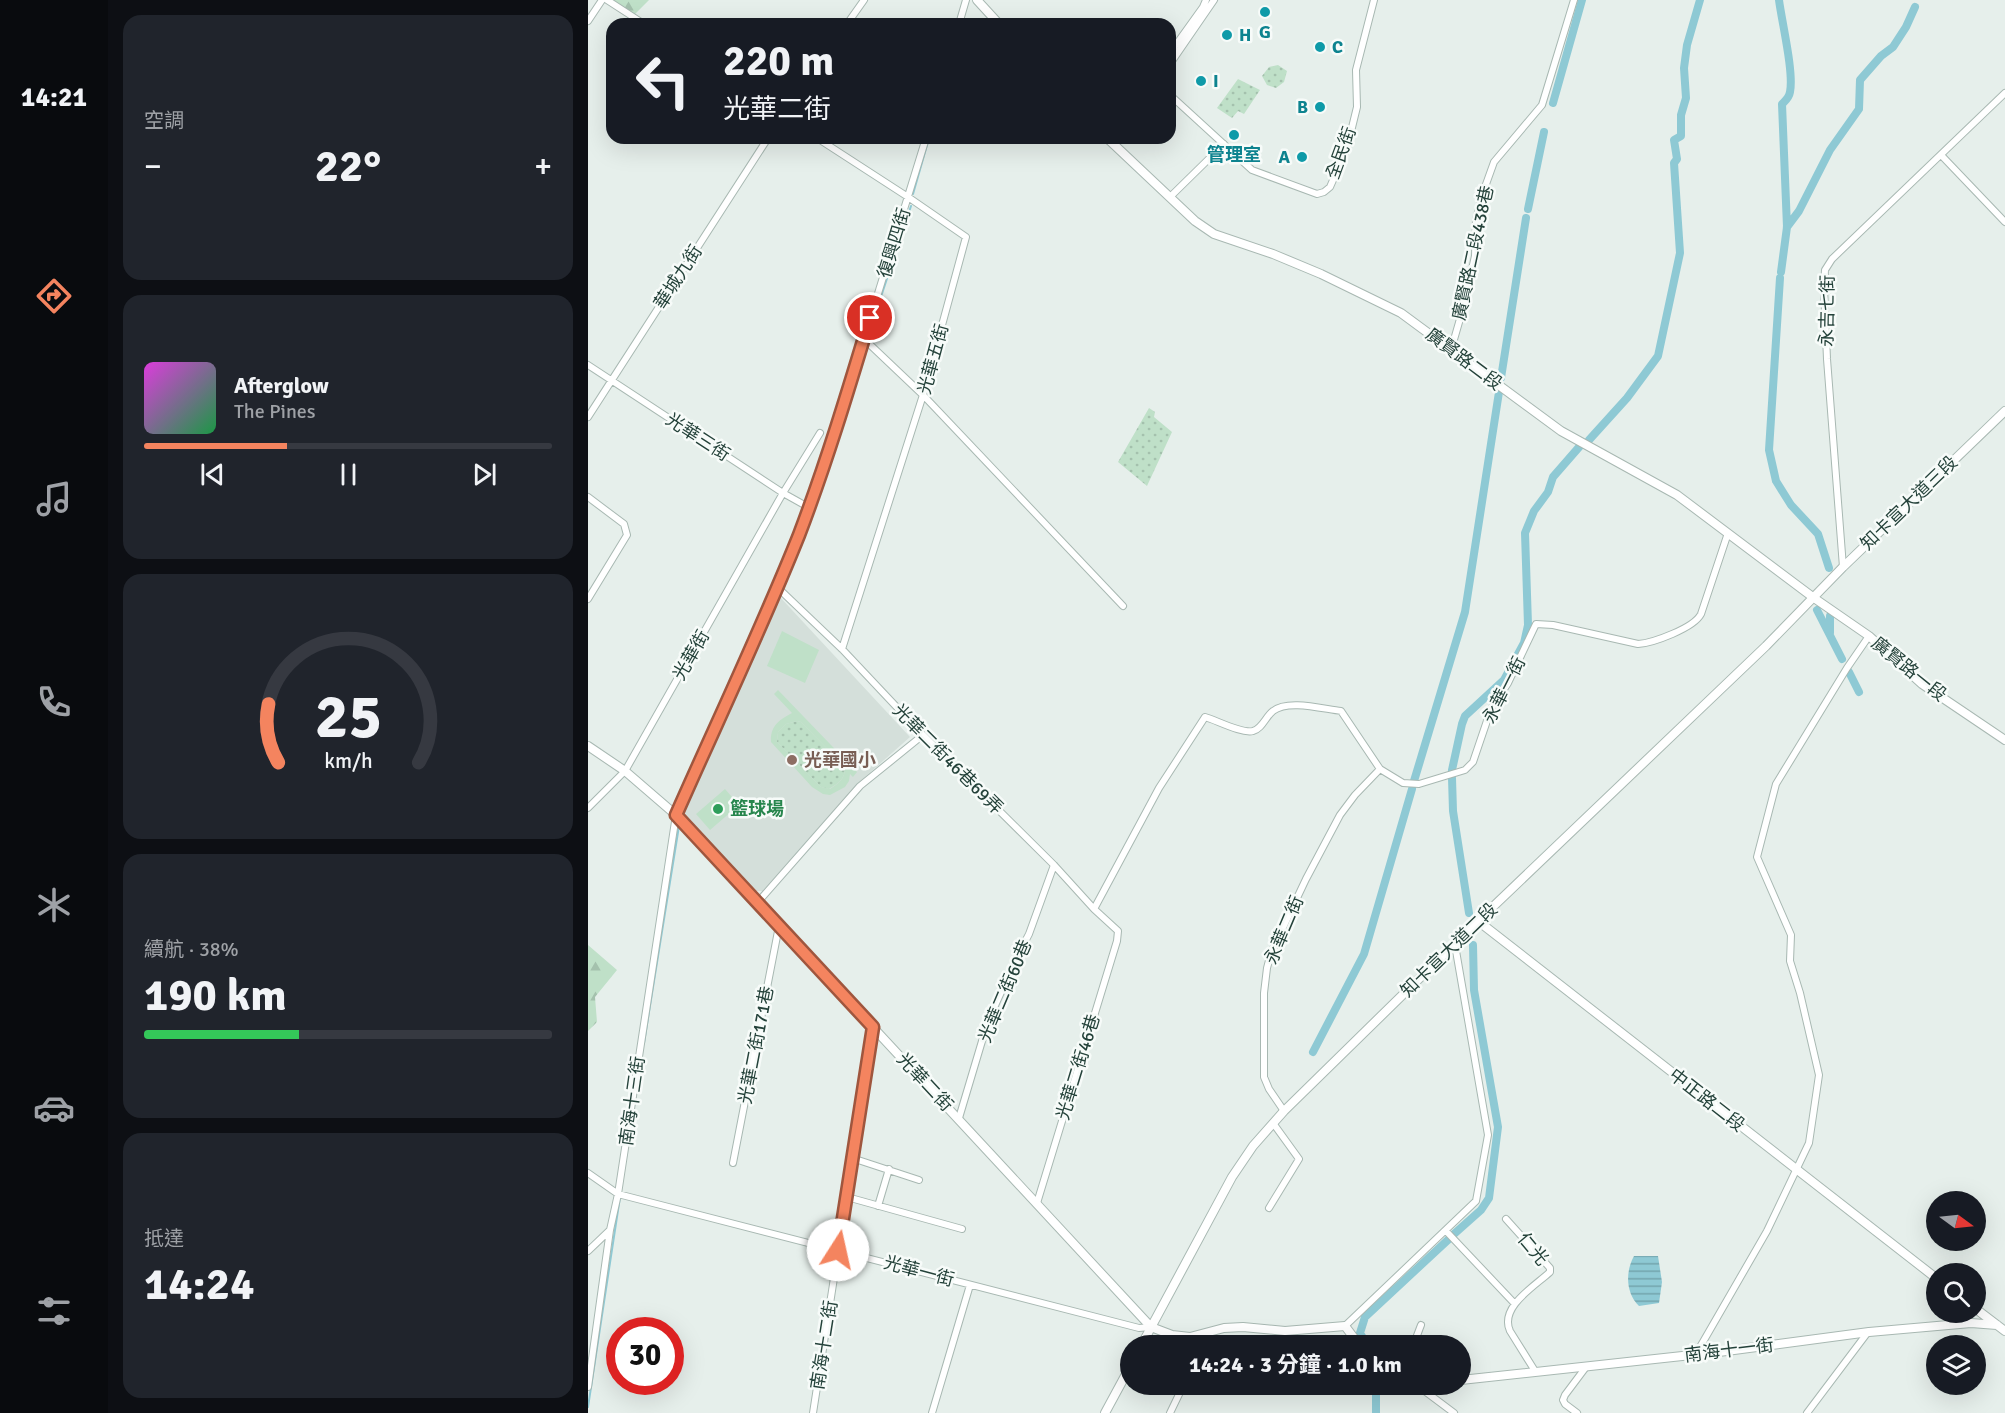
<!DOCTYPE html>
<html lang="zh-TW">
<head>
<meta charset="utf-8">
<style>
	:root { --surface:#171b24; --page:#20242c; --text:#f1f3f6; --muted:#9ea1a6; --line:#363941; --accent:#f4845f }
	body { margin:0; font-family:Signika,"Noto Sans TC",sans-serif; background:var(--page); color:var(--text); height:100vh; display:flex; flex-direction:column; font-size:22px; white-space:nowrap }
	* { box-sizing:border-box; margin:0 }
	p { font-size:20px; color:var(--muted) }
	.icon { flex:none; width:33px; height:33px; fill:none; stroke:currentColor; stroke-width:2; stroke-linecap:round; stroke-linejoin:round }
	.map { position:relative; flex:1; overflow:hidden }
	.panel { display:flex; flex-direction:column; gap:15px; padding:15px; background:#0d0f14; width:480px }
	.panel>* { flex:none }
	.banner { position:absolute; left:18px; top:18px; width:570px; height:126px; border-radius:18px; box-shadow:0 6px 24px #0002; background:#171b24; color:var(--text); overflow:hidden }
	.needle { width:39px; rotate:105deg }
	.tools { position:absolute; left:1338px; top:1191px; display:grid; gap:12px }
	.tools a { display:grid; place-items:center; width:60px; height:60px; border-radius:50%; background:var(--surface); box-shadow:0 6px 24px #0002; font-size:30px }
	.speed { position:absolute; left:18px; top:1317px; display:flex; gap:12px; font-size:30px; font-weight:700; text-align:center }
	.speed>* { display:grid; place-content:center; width:78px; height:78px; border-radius:50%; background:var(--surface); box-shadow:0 6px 24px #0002; line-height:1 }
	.speed .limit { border:9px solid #d22; background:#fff; color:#111 }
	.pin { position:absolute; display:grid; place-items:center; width:51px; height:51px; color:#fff; margin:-26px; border:3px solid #fff; border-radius:50%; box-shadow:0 2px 6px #0007 }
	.me { position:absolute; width:66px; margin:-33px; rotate:10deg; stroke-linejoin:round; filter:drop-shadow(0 0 4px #0008) }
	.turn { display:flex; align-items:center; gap:21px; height:126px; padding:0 18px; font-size:27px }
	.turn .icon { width:78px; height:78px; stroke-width:2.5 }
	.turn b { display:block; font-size:42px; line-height:51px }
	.big { font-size:45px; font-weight:700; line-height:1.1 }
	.panel .widget { flex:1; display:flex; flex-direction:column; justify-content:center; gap:9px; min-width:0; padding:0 21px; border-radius:18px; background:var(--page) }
	.panel .dial { align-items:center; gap:0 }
	.dial svg { height:156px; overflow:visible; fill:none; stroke:var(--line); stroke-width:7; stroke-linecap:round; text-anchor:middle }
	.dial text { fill:var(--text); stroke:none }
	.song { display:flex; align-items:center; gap:18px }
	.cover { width:72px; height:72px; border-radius:9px; background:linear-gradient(135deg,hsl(300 70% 55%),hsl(140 70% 35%)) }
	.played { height:6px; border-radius:3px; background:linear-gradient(90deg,var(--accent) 35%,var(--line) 35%) }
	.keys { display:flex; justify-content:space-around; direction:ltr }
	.heat { display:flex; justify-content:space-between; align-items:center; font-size:33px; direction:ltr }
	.charge { height:9px; border-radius:4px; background:linear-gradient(90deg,#34c759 38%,var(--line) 0) }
	.trip { position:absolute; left:532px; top:1335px; width:351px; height:60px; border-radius:30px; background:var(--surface); box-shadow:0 6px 24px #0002; font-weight:700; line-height:60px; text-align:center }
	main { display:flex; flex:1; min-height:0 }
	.tab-bar { display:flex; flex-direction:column; width:108px; justify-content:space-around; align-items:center; background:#090b0e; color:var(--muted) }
	.tab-bar .icon { width:42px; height:42px }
	.tab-bar .selected { color:var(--accent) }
	.tab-bar b { font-size:27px; color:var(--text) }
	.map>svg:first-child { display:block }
</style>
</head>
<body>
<main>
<nav class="tab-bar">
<b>14:21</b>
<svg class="icon selected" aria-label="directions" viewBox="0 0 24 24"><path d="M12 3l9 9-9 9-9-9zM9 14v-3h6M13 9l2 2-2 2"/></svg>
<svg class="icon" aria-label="music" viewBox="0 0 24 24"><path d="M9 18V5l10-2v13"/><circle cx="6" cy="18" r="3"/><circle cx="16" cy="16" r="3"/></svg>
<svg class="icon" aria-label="phone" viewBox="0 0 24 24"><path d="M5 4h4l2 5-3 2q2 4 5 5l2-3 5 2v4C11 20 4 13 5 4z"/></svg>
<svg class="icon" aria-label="climate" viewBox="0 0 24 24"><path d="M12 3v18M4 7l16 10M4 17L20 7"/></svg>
<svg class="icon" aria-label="car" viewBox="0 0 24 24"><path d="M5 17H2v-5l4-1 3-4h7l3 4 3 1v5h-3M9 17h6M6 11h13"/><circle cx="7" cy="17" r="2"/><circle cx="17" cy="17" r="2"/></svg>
<svg class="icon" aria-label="filters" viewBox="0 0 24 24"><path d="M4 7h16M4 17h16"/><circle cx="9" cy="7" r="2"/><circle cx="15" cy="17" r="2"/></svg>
</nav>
<section class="panel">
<div class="widget"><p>空調</p>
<div class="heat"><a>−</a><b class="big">22°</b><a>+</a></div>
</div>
<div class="widget">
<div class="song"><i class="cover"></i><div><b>Afterglow</b><p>The Pines</p></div></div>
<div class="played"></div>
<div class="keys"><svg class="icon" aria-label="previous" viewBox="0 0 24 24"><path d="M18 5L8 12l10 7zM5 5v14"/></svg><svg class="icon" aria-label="pause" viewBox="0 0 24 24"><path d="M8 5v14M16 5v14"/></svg><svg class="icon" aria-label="next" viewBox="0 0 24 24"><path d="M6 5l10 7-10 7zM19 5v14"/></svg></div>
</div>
<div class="widget dial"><svg viewBox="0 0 100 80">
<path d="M14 69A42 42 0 1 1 86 69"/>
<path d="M14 69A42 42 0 0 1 9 39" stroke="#f4845f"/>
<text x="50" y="56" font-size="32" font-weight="700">25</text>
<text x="50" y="72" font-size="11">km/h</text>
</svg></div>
<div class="widget"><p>續航 · 38%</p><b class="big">190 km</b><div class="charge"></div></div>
<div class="widget"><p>抵達</p><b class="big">14:24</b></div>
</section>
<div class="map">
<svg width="1417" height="1413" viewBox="0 0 1417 1413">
	<defs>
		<pattern id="grass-dots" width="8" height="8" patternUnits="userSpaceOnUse" patternTransform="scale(1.5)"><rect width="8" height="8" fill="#bfe0c8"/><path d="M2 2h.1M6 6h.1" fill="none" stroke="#a4c1ad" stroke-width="1.8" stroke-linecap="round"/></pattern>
		<pattern id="forest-firs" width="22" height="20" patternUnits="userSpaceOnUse" patternTransform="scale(1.5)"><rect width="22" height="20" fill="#bfe0c8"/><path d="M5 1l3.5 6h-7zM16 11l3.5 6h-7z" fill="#a4c1ad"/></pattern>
		<pattern id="water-rules" width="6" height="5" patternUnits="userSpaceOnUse" patternTransform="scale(1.5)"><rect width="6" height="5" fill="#8ec9d4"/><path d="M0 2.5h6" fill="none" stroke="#74a5ad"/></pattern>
	</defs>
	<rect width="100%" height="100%" fill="#e6efeb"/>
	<path fill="#d4dfda" d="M191 596 322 737 269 784 181 891H165L89 810Z"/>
	<path fill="url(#grass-dots)" d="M690 65 699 71 696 82 688 88 679 85 674 76 681 67Z
		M650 79 672 90 656 114 650 111 644 118 629 108Z
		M561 408 567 412 566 417 584 432 559 486 530 462Z
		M209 721 213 722 257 767C257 779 251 783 241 789L233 787 189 742 190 732 198 724Z"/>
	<path fill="url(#forest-firs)" d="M25 0H61L46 15Z
		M0 945 29 970 7 997 9 1022 0 1031Z"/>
	<path fill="#bfe0c8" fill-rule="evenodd" d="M194 631 231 650 217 683 179 666Z
		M190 690 269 772 265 777 262 774 261 781 257 787 242 795 235 794 224 787 183 742C182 726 191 720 204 713L186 694ZM209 721 213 722 257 767C257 779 251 783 242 789L233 787 189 742 190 732 198 724Z
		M137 789 151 805 122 830 108 814Z"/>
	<path fill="url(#water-rules)" d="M1046 1256H1070L1074 1282 1071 1303 1051 1306C1038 1294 1037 1272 1046 1256Z"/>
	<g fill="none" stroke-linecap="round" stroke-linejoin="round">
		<path stroke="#8ec9d4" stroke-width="2" d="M325 194 341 138
			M279 339 323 206
			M194 586 217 533 280 346
			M151 680 191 592
			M56 1043 91 826
			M0 1407 32 1197"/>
		<path stroke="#8ec9d4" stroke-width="8" d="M1191 0C1194 23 1206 72 1202 92 1201 98 1198 100 1194 104L1199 227 1193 272
			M965 103 994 0
			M940 209 956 132
			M1199 227 1211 211 1242 150 1271 109 1272 80 1293 56 1305 47 1318 27 1327 7
			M1192 278 1181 450 1188 481 1203 505 1230 534 1241 568
			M913 378 938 218
			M1001 440 1039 398 1070 356 1092 253 1086 163 1089 159 1086 140 1093 136V115L1098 98 1096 68 1099 45 1112 0
			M1229 610 1254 659
			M1242 616V633
			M1261 672 1271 692
			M864 770 874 724 877 716 916 680 936 643 940 625 937 533 946 511 960 492 965 477 992 446
			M864 778 865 811 881 913
			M826 781 877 612 911 392
			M725 1052 776 954 824 789
			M866 1234 893 1210 901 1198 910 1127 886 990 885 945
			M780 1346 772 1333 777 1317 862 1238
			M788 1384V1413"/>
		<defs>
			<path id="minor" d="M19 0 56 24
				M0 21 14 0
				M259 24 276 0
				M371 24 378 0
				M582 53 615 7 618 0
				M582 64 626 0
				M582 95 664 170 729 194 736 192 742 187 759 148 769 107 768 70 786 0
				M229 138 320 197 378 237 335 395 254 649
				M1353 155 1417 222
				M582 197 636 144
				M276 339 335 395 535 606
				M863 350 876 305 887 256 888 219 897 187 906 162 954 105 986 0
				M0 365 195 493 220 507
				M0 417 180 138
				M0 497 36 524 39 535 0 599
				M1255 567 1239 359 1236 288 1237 270 1244 259 1417 93
				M189 587 254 649 335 735 466 865 506 909 530 931 529 941 449 1203
				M0 808 37 771 195 493 232 433
				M170 902 272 786 335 735
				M506 909 571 788 617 717C628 720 654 734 665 731 674 729 678 716 685 711 700 699 735 709 753 711L792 769 815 783 831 784 877 770 885 762 903 709 920 683 948 624 965 625 1050 644C1065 643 1106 628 1113 614L1140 533
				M696 1111 681 1089 676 1077V993L679 968 683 953 718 879 752 815 767 795 792 769
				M371 1118 400 1021 428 959 441 934 466 865
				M264 1158 331 1180
				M145 1163 191 926
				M0 1173 30 1194 551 1328 563 1327
				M259 1197 374 1229
				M290 1206 301 1169
				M681 1208 711 1159 685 1123
				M918 1219 962 1268V1272C947 1286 911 1307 922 1331L947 1371
				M858 1231 927 1304
				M0 1251 22 1230
				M757 1326 888 1201 900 1135 867 945
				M613 1334V1346
				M825 1346 833 1325
				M1108 1354 1179 1231 1221 1143 1231 1075 1212 993 1202 961 1203 935 1169 857 1188 784 1259 668 1281 636
				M830 1386 866 1413
				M0 1387 22 1230 30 1194 88 815 189 587 211 533 250 423 338 138
				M225 1413 285 1027
				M344 1413 382 1285
				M582 1413 596 1384
				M989 1413 977 1404 975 1400 977 1395 998 1367
				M1219 1413 1280 1332"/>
			<path id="tertiary" d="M389 0 411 24
				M519 138 607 221 626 234 685 254 733 274 813 313 973 431 1089 495 1226 598 1281 636 1334 684 1417 740
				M0 746 37 771 88 815 563 1327 584 1335 602 1337 636 1328 655 1327 697 1331 757 1326 772 1346
				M890 921 1348 1278
				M1388 1309 1417 1331
				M553 1346 644 1177 665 1146 696 1111 890 921 1178 646 1255 567 1417 411
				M873 1380 1131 1352 1281 1332 1383 1323 1409 1325
				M828 1384H841
				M517 1413 543 1365"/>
		</defs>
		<use href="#minor" stroke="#a8b8b2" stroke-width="8"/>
		<use href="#tertiary" stroke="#a8b8b2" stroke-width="10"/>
		<use href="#minor" stroke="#fff" stroke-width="6"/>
		<use href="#tertiary" stroke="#fff" stroke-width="8"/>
	</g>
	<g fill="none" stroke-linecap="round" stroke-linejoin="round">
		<defs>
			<path id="route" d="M250 1250 285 1027 88 815C129 722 173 630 211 535 238 464 260 391 282 318"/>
		</defs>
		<use href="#route" stroke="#9f563e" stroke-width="15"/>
		<use href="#route" stroke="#f4845f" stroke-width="10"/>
	</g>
	<g fill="#0f9aa8" stroke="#f7fbf9" stroke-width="2">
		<circle cx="677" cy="12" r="6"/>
		<circle cx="639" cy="35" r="6"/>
		<circle cx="732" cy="47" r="6"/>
		<circle cx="613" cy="81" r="6"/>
		<circle cx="732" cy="107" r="6"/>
		<circle cx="646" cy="135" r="6"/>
		<circle cx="714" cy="157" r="6"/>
	</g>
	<circle fill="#8d6e63" stroke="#f7fbf9" stroke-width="2" cx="204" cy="760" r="6"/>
	<circle fill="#2e9e5b" stroke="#f7fbf9" stroke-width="2" cx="130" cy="809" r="6"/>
	<g text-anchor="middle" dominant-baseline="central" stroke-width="5" stroke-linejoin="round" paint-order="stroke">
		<g font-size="18" font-weight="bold" fill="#0d838f" stroke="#f7fbf9" text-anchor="start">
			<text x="677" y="32" text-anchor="middle">G</text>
			<text x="651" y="35">H</text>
			<text x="744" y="47">C</text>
			<text x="625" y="81">I</text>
			<text x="720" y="107" text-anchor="end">B</text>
			<text x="646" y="155" text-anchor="middle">管理室</text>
			<text x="702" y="157" text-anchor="end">A</text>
		</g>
		<g font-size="18" fill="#24423a" stroke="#f7fbf9">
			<text transform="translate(753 153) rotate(-70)">全民街</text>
			<text transform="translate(306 243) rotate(-73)">復興四街</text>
			<text transform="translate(885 253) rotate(-78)">廣賢路二段438巷</text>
			<text transform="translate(90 277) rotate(-57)">華城九街</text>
			<text transform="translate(1239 311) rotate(-89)">永吉七街</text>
			<text transform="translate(345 359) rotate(-75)">光華五街</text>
			<text transform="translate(876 359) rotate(37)">廣賢路二段</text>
			<text transform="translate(110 437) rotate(33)">光華三街</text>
			<text transform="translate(1321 503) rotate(-44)">知卡宣大道三段</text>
			<text transform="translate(103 655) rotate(-60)">光華街</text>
			<text transform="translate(1321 669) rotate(39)">廣賢路一段</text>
			<text transform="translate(916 690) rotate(-63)">永華一街</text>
			<text transform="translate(360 759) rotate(45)">光華二街46巷69弄</text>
			<text transform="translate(696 930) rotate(-67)">永華二街</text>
			<text transform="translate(861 950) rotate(-44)">知卡宣大道二段</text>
			<text transform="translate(417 991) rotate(-67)">光華二街60巷</text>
			<text transform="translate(168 1045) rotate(-79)">光華二街171巷</text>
			<text transform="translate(490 1067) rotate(-73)">光華二街46巷</text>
			<text transform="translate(337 1082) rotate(47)">光華二街</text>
			<text transform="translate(1119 1100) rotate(38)">中正路二段</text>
			<text transform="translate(44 1101) rotate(-82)">南海十三街</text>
			<text transform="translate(945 1249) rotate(50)">仁光</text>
			<text transform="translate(331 1271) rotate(15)">光華一街</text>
			<text transform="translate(236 1345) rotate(-81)">南海十二街</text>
			<text transform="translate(1141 1350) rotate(-7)">南海十一街</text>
		</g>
		<g font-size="18" font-weight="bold" fill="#785e54" stroke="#f7fbf9" text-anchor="start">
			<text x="216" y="760">光華國小</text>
		</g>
		<g font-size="18" font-weight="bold" fill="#27864d" stroke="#f7fbf9" text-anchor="start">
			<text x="142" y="809">籃球場</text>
		</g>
	</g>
</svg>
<div class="tools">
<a><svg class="needle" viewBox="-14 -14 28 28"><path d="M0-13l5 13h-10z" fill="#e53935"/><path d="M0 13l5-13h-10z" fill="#9ea1a6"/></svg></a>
<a><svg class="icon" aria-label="search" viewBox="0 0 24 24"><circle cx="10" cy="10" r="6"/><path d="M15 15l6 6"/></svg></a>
<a><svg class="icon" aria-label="layers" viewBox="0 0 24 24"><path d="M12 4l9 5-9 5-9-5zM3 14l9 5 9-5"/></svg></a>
</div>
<div class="speed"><div class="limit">30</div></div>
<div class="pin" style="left:282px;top:318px;background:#d93025"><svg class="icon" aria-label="arrive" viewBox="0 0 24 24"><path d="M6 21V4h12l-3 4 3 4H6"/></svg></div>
<svg class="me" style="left:250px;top:1250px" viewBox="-20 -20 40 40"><circle r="19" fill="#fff"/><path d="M0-13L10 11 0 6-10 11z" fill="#f4845f"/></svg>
<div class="trip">14:24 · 3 分鐘 · 1.0 km</div>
<div class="banner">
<div class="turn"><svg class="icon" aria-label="left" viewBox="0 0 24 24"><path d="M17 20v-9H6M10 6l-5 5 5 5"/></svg><div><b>220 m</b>光華二街</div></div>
</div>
</div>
</main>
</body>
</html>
